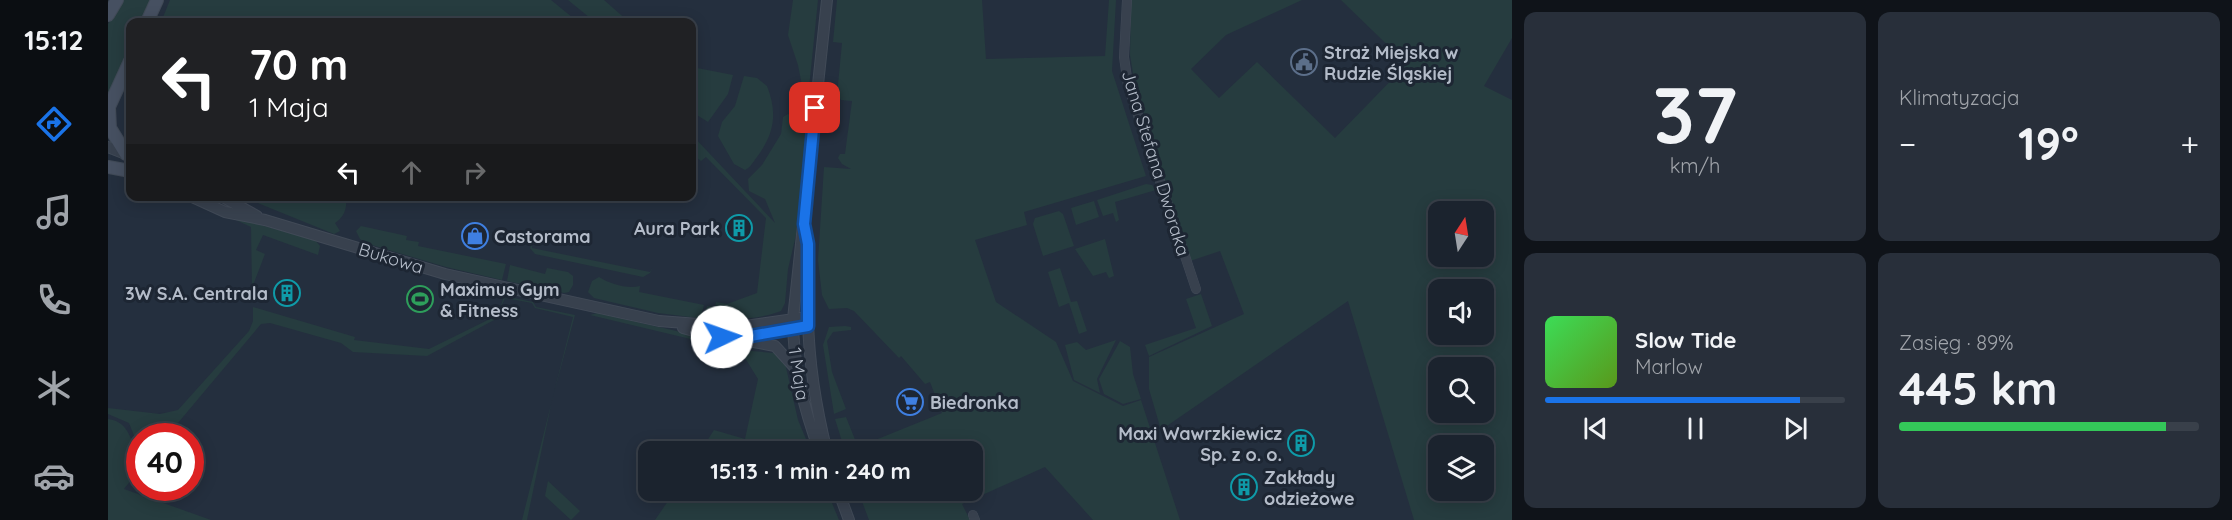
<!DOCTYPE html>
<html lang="pl">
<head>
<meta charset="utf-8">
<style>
	:root { --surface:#1b232e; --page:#282f3a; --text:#f1f3f6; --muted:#a0a4aa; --line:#39404a; --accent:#1a73e8 }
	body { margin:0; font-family:Quicksand,sans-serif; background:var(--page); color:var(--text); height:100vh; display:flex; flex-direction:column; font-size:22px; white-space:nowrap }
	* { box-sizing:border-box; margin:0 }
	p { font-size:20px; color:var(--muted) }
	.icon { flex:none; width:33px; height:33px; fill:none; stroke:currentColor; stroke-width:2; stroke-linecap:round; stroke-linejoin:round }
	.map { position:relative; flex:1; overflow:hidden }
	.drawer { display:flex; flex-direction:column; gap:12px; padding:12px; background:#0f1319; width:720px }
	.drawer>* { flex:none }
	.guide { position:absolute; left:18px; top:18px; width:570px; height:183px; border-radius:12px; box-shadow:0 3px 15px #0003,0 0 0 2px var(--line); background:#202124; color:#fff; overflow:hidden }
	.needle { width:39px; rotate:12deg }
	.tools { position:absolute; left:1320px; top:201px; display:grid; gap:12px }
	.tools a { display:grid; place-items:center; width:66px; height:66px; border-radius:12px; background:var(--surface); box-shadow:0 3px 15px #0003,0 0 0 2px var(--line); font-size:30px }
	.speed { position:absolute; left:18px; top:423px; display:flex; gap:12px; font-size:30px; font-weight:700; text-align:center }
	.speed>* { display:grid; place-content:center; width:78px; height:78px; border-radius:50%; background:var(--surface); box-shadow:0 3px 15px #0003,0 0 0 2px var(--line); line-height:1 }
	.speed .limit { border:9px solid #d22; background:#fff; color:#111 }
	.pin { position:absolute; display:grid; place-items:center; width:51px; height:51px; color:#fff; margin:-26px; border-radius:12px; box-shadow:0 3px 9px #0006 }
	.me { position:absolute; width:66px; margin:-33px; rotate:87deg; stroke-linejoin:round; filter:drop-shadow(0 0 4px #0008) }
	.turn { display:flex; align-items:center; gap:21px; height:126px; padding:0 24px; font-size:27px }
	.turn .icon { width:78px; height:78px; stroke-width:2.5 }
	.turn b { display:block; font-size:42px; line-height:51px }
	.lanes { display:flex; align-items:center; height:57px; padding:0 24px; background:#0003; justify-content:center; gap:30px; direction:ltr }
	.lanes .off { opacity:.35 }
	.big { font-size:45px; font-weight:700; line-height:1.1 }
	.drawer .card { flex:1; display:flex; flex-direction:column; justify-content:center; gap:9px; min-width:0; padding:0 21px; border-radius:12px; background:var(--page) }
	.drawer .dial { align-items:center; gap:0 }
	.dial b { font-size:78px; line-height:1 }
	.song { display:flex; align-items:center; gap:18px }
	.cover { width:72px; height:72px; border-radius:9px; background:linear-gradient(135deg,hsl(130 70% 55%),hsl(90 70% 35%)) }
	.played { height:6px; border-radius:3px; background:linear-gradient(90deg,var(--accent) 85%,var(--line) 85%) }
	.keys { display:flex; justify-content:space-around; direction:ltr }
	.heat { display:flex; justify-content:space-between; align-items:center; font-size:33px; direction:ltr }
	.charge { height:9px; border-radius:4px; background:linear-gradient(90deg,#34c759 89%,var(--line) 0) }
	.drawer .tiles { flex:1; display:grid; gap:12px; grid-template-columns:repeat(2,1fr) }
	.trip { position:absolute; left:530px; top:441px; width:345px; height:60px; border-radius:12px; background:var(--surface); box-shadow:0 3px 15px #0003,0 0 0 2px var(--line); font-weight:700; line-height:60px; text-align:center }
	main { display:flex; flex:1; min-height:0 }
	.menu { display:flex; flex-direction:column; width:108px; justify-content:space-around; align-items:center; background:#0b0e12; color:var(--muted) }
	.menu .icon { width:42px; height:42px }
	.menu .active { color:var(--accent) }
	.menu b { font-size:27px; color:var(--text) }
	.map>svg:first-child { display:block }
</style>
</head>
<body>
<main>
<nav class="menu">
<b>15:12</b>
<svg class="icon active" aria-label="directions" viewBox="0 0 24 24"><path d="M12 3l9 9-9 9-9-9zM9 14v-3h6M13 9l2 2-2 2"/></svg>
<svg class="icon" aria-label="music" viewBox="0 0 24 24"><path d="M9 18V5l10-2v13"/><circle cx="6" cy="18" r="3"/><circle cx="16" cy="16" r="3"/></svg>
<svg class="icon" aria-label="phone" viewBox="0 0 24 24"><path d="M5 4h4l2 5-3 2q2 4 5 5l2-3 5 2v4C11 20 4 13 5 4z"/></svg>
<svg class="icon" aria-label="climate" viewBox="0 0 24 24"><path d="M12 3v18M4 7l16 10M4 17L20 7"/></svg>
<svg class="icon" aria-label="car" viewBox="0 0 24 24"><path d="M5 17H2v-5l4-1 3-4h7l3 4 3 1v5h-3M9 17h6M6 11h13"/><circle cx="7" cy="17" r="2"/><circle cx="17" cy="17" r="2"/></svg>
</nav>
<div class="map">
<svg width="1404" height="520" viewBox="0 0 1404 520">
	<rect width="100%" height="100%" fill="#242f3e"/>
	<path fill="#263c3f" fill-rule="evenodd" d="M14 0H43L34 22H22V48L0 98V24Z
		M62 0H443L470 22H53Z
		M460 0H496L521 22H487Z
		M685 0H710L698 117 690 113 694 85 690 65 680 35Z
		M729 0H874L878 59 997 56 1001 0H1008L1004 71 1038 176 916 212 919 225 867 240 888 302 948 342 965 381 1015 406 1033 400 1072 520H985L937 467 854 504 862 520H761L750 491 864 490V452L737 451 727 419 738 417 750 447 834 413 822 382 817 384 793 356 791 358 746 311 739 308 721 309 714 295 710 260 716 167 743 169 734 164 730 158 732 154H737L744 101 733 100 729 95 734 43 725 42Z
		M1023 0H1194L1118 35 1083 69 1111 98 1149 62 1227 138 1299 64 1233 0H1404V38L1376 86 1404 100V520H1306L1240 301 1053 430 1041 389V357L1136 314 1112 251 1082 261 1027 85 1022 55ZM1330 212H1376V256H1330ZM1330 290H1376V334H1330ZM1330 368H1376V412H1330ZM1330 446H1376V490H1330Z
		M584 67 625 75 620 94 600 122 584 112Z
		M636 76 649 78 659 86C670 114 666 134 649 157 645 162 643 167 637 170L626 164 610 136 614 122 627 106Z
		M680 114 697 125 699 131 688 235 680 269 677 303 673 311C653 319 622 321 598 315V319L550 313 486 298 480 292 484 281 491 277C502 284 519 289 532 286L531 292 596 305 594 313 597 314 599 306 607 307 608 302 619 304 649 293 658 218 598 157 593 161 589 158 584 164V129L585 136 667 223 657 199 641 191 640 179 654 165 673 134 675 117Z
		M1038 184 1044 185 1048 190 1007 202 1011 220 1008 222 1005 213 995 216 989 200Z
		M135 197H238C239 208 237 216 227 223L232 231 226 234Z
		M986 201 991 217 968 225 963 208Z
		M951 211 955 214 966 246 935 256 925 224 927 218Z
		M117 215 207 240 212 246 210 255 155 235 148 250 157 254 144 288 143 227Z
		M253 226 299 236 298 240 311 242 310 246 398 264 394 280 338 267 257 243 252 239 248 231Z
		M997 239 1006 276 1001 278 998 272 985 276 967 249Z
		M425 241 424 248 542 272 545 267 542 273 535 277 427 254 422 248Z
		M402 265 437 274 439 268 460 272 465 276V285L461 292 456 293 399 281Z
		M952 268 963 302 969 301 979 331 971 334 961 303 951 307 940 272Z
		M1093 294 1104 326 1041 356 1037 345 1088 328 1078 299Z
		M396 296 425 302 428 307 467 315 444 400 419 520H414L465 317 427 308 424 303 397 298 388 319 319 356 245 352 233 343 162 323 153 324 59 436H32L31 448 21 423 0 414V408L52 414 70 410 141 331 145 321V307L247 337 246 340 321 349 390 315Z
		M489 313 595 337 663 347 659 350 595 342 482 315Z
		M737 326 743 327V330L725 332 719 341 724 372 738 409 726 414 715 345 721 327Z
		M1008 340 989 379 992 393 966 380 957 345 969 342 978 350Z
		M1012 341 1022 347 1025 374 1033 399 1015 404 996 394 991 379Z
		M632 350 666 353 677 363 690 420 703 451 592 452 606 430 637 439 650 379Z
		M0 419C20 422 21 436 28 451L31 449V470L16 489 103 520H0Z
		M440 481 472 511 463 520 437 496Z
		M567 491H719L731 520H547Z"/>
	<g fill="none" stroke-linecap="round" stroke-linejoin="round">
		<defs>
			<path id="minor" d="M1019 0 1016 57 1020 85 1088 289
				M865 515 867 520"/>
			<path id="tertiary" d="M0 147 20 155
				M82 196 117 212 157 220 337 274 551 321 630 327 700 317
				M113 196 149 216
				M697 226C704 256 699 288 700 319 701 364 708 408 719 452
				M575 328C623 343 653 331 700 326
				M635 340 667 346 687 368
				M712 452C695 408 685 366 685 319L719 0
				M730 490 741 520"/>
			<path id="secondary" d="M0 15 9 0
				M39 22 49 0
				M1 107 2 128 18 154
				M0 109 22 61
				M0 167 22 171"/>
		</defs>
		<use href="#minor" stroke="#414a57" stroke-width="10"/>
		<use href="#tertiary" stroke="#414a57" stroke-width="12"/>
		<use href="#secondary" stroke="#414a57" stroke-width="14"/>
		<use href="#minor" stroke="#38414e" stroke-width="9"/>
		<use href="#tertiary" stroke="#38414e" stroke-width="10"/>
		<use href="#secondary" stroke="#465061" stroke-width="12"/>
	</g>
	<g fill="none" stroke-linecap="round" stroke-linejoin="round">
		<defs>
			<path id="route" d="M614 337H637L700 326V244L696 224 707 108"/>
		</defs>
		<use href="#route" stroke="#114b97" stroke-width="15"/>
		<use href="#route" stroke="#1a73e8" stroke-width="10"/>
	</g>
	<defs>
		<symbol id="civic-ring" viewBox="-11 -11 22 22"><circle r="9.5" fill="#1d2633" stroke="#5c6f8a" stroke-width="1.5"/><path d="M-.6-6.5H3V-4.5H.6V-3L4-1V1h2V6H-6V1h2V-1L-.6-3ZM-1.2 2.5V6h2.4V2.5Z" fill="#5c6f8a"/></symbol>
		<symbol id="building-ring" viewBox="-11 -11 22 22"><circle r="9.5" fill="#1d2633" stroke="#0f9aa8" stroke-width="1.5"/><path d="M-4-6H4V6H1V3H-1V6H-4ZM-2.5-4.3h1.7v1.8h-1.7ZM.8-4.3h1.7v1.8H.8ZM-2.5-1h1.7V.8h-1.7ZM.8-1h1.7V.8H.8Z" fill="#0f9aa8"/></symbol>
		<symbol id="shop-ring" viewBox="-11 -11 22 22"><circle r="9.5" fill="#1d2633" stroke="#3f7fe0" stroke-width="1.5"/><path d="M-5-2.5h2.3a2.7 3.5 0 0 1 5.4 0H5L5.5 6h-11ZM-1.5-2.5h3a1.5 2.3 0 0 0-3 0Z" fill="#3f7fe0"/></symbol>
		<symbol id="stadium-ring" viewBox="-11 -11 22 22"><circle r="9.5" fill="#1d2633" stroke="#2e9e5b" stroke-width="1.5"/><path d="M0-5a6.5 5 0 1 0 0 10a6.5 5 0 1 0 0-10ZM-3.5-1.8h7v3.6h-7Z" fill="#2e9e5b"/></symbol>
		<symbol id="supermarket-ring" viewBox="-11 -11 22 22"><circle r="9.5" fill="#1d2633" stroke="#3f7fe0" stroke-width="1.5"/><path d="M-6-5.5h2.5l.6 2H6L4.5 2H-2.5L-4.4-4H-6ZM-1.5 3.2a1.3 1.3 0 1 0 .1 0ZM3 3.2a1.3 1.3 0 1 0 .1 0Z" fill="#3f7fe0"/></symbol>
	</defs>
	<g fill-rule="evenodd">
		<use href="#civic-ring" x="1181" y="47" width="30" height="30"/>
		<use href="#building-ring" x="616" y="213" width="30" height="30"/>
		<use href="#shop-ring" x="352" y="221" width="30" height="30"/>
		<use href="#building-ring" x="164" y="278" width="30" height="30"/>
		<use href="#stadium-ring" x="297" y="284" width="30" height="30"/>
		<use href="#supermarket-ring" x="787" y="387" width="30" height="30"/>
		<use href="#building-ring" x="1178" y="428" width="30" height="30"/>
		<use href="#building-ring" x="1121" y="472" width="30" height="30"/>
	</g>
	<g text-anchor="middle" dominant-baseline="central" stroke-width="6" stroke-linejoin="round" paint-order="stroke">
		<g font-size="18" font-weight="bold" fill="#b4bcc9" stroke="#1d2633" text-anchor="start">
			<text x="1216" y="52">Straż Miejska w<tspan x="1216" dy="21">Rudzie Śląskiej</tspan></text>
			<text x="612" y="228" text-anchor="end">Aura Park</text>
			<text x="386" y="236">Castorama</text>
			<text x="332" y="289">Maximus Gym<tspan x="332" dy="21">&amp; Fitness</tspan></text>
			<text x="160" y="293" text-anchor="end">3W S.A. Centrala</text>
			<text x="822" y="402">Biedronka</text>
			<text x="1174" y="433" text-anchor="end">Maxi Wawrzkiewicz<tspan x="1174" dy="21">Sp. z o. o.</tspan></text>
			<text x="1156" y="477">Zakłady<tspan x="1156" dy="21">odzieżowe</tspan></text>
		</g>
		<g font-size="18" fill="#b4bcc9" stroke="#1d2633">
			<text transform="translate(1048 163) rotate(73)">Jana Stefana Dworaka</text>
			<text transform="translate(283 258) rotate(17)">Bukowa</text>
			<text transform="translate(691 374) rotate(81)">1 Maja</text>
		</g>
	</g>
</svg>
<div class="tools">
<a><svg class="needle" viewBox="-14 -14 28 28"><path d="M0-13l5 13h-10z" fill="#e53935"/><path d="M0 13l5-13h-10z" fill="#a0a4aa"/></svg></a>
<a><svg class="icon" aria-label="sound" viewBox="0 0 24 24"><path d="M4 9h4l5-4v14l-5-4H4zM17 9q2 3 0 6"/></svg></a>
<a><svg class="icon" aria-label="search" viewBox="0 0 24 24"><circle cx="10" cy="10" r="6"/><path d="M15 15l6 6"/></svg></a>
<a><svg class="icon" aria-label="layers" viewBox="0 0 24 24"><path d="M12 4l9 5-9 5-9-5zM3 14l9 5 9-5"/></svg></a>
</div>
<div class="speed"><div class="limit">40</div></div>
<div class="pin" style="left:707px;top:108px;background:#d93025"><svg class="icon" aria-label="arrive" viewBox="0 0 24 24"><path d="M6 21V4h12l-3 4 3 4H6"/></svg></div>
<svg class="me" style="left:614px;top:337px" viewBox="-20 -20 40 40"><circle r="19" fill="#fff"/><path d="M0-13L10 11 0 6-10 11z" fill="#1a73e8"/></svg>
<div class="trip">15:13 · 1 min · 240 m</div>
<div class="guide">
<div class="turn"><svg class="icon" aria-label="left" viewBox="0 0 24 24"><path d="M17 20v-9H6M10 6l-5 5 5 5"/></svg><div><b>70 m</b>1 Maja</div></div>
<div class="lanes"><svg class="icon" aria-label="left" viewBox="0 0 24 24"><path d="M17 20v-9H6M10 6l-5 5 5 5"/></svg><svg class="icon off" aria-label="ahead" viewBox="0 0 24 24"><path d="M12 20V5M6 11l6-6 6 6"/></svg><svg class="icon off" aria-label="right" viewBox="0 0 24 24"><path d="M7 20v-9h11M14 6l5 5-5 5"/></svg></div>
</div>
</div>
<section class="drawer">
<div class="tiles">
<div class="card dial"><b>37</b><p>km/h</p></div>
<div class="card"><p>Klimatyzacja</p>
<div class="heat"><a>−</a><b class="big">19°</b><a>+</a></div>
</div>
<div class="card">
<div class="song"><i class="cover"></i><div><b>Slow Tide</b><p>Marlow</p></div></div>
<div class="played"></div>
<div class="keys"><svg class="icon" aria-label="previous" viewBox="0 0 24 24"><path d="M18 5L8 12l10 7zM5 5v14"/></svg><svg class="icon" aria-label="pause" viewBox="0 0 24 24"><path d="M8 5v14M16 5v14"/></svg><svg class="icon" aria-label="next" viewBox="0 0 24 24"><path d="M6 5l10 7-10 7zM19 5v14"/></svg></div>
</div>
<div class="card"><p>Zasięg · 89%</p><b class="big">445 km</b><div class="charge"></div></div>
</div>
</section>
</main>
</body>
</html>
